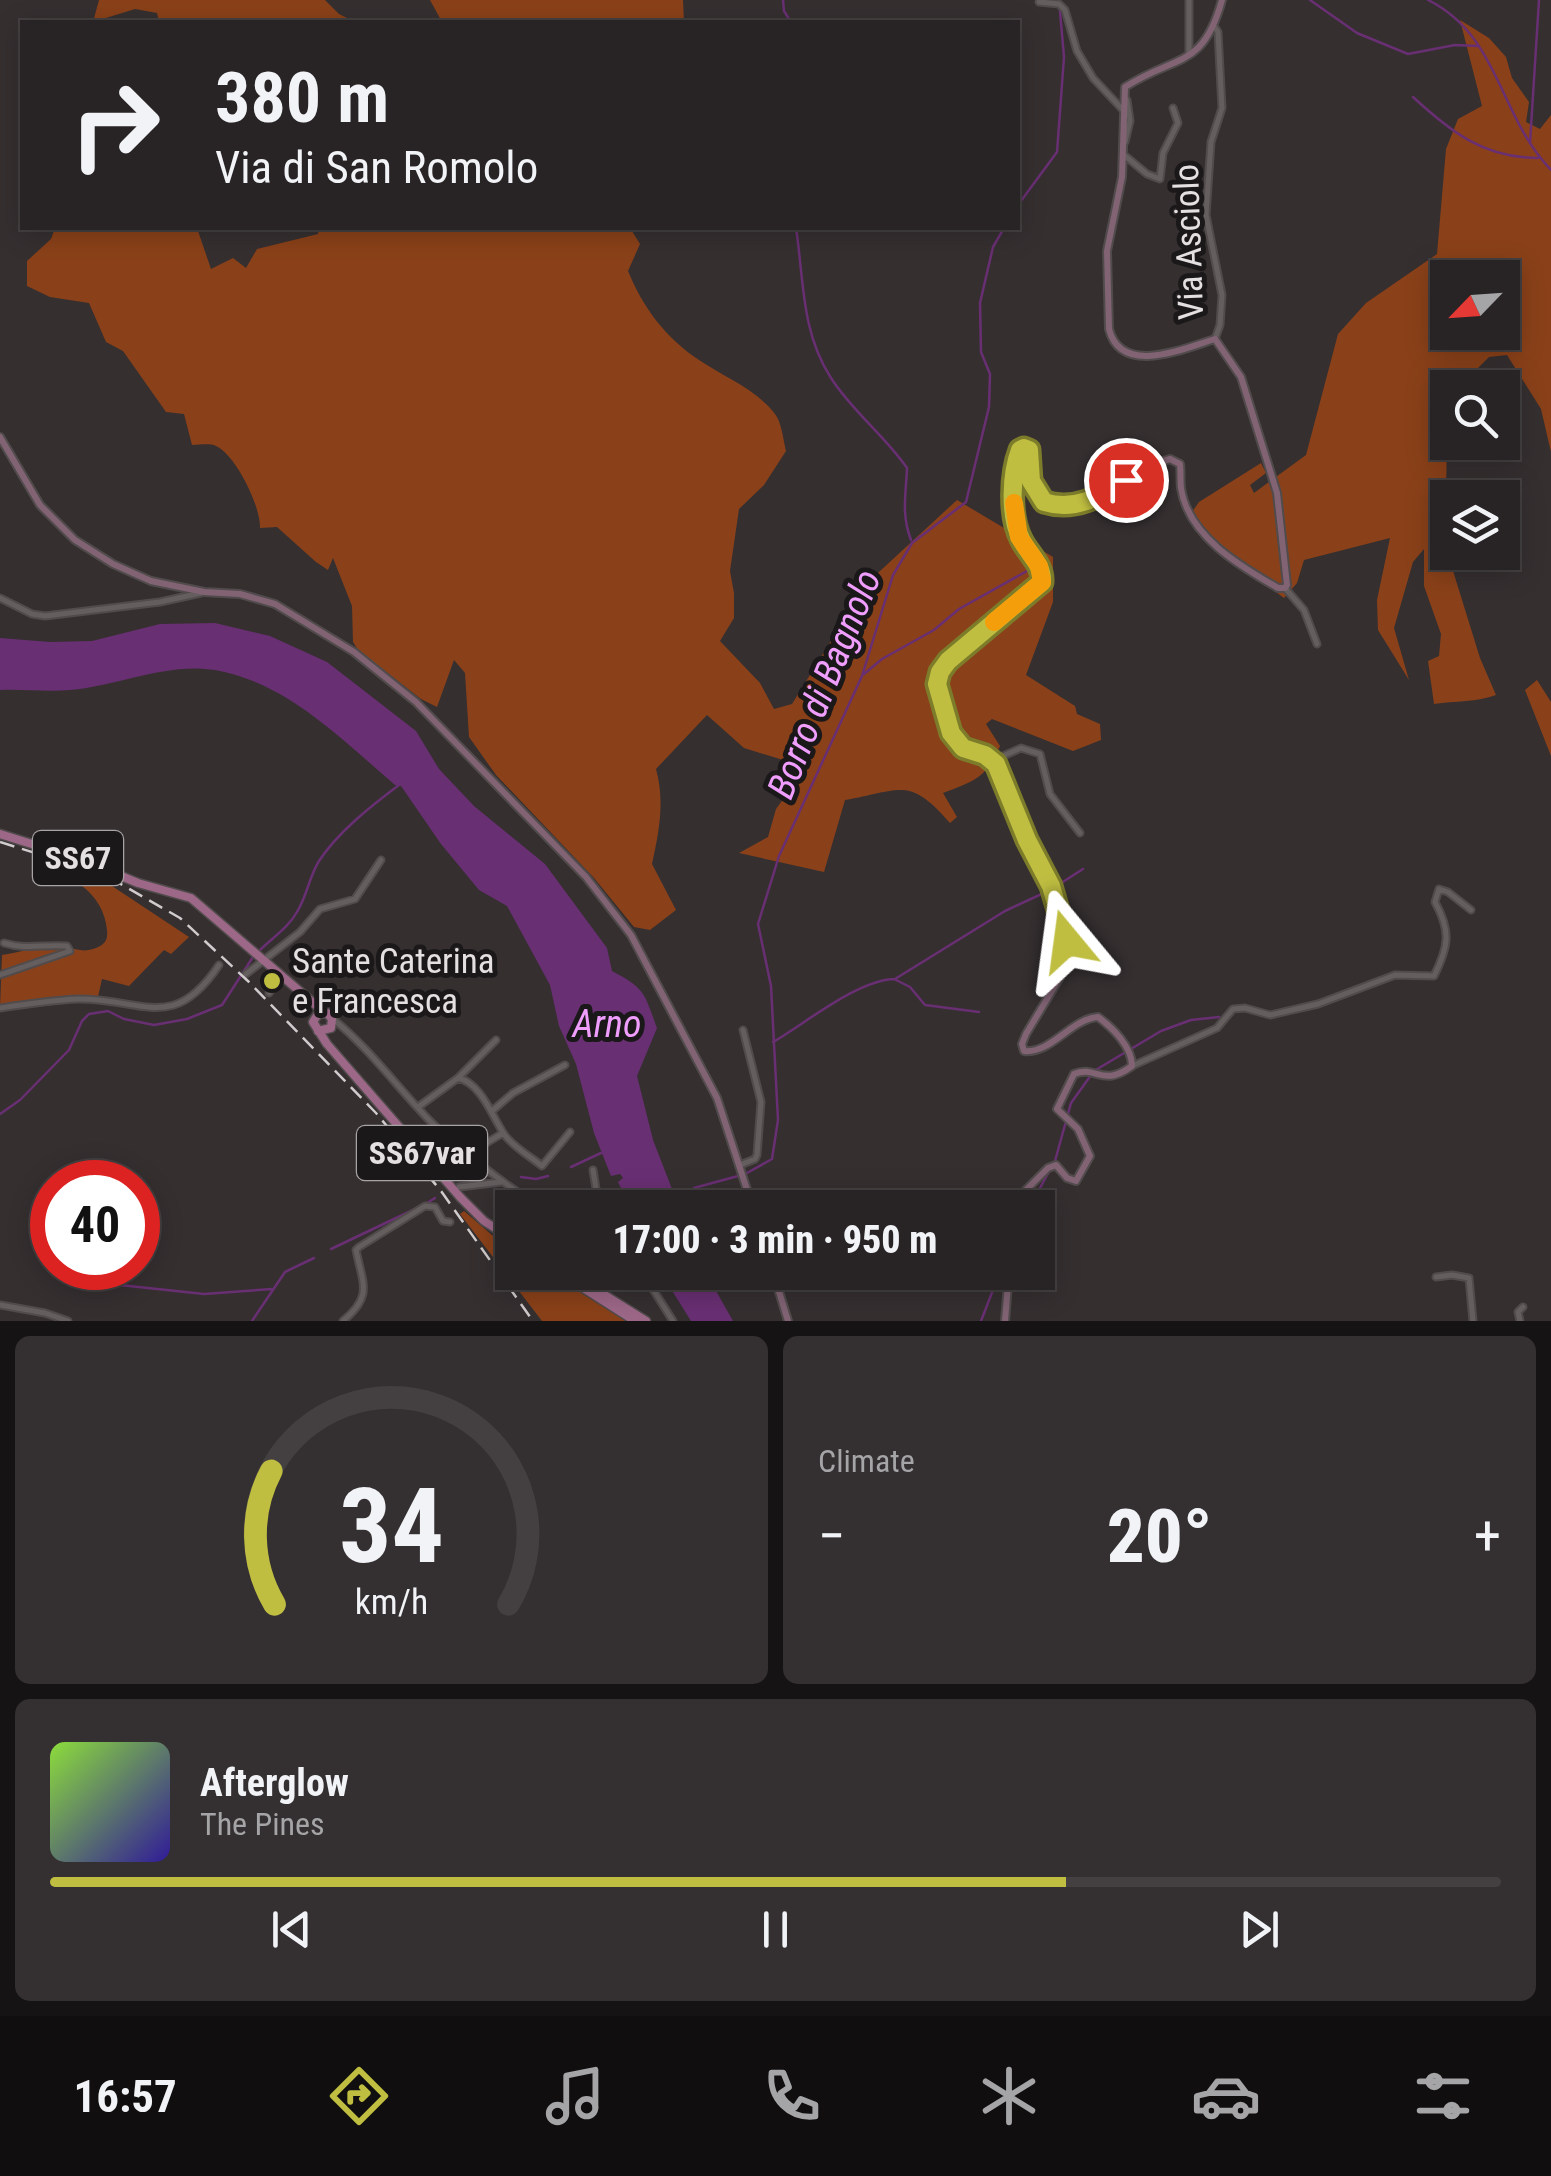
<!DOCTYPE html>
<html lang="en">
<head>
<meta charset="utf-8">
<style>
	:root { --surface:#282324; --page:#342f31; --text:#f1f3f6; --muted:#a5a4a6; --line:#444041; --accent:#bfbe41 }
	body { margin:0; font-family:"Roboto Condensed",sans-serif; background:var(--page); color:var(--text); height:100vh; display:flex; flex-direction:column; font-size:38px; white-space:nowrap }
	* { box-sizing:border-box; margin:0 }
	p { font-size:32px; color:var(--muted) }
	.icon { flex:none; width:55px; height:55px; fill:none; stroke:currentColor; stroke-width:2; stroke-linecap:round; stroke-linejoin:round }
	.map { position:relative; height:1321px; overflow:hidden }
	.sheet { display:flex; flex-direction:column; gap:15px; padding:15px; background:#161314; flex:1 }
	.sheet>* { flex:none }
	.top-card { position:absolute; left:20px; top:20px; width:1000px; height:210px; border-radius:0px; box-shadow:0 5px 25px #0003,0 0 0 2px var(--line); background:#282324; color:var(--text); overflow:hidden }
	.needle { width:65px; rotate:245deg }
	.controls { position:absolute; left:1430px; top:260px; display:grid; gap:20px }
	.controls a { display:grid; place-items:center; width:90px; height:90px; border-radius:0px; background:var(--surface); box-shadow:0 5px 25px #0003,0 0 0 2px var(--line); font-size:50px }
	.speed { position:absolute; left:30px; top:1160px; display:flex; gap:20px; font-size:50px; font-weight:700; text-align:center }
	.speed>* { display:grid; place-content:center; width:130px; height:130px; border-radius:50%; background:var(--surface); box-shadow:0 5px 25px #0003,0 0 0 2px var(--line); line-height:1 }
	.speed .limit { border:15px solid #d22; background:#fff; color:#111 }
	.pin { position:absolute; display:grid; place-items:center; width:85px; height:85px; color:#fff; margin:-42px; border:5px solid #fff; border-radius:50%; box-shadow:0 2px 10px #0007 }
	.me { position:absolute; width:110px; margin:-55px; rotate:344deg; stroke-linejoin:round; filter:drop-shadow(0 0 8px #0008) }
	.turn { display:flex; align-items:center; gap:35px; height:210px; padding:0 30px; font-size:45px }
	.turn .icon { width:130px; height:130px; stroke-width:2.5 }
	.turn b { display:block; font-size:70px; line-height:85px }
	.big { font-size:75px; font-weight:800; line-height:1.1 }
	.sheet .widget { flex:1; display:flex; flex-direction:column; justify-content:center; gap:15px; min-width:0; padding:0 35px; border-radius:15px; background:var(--page) }
	.sheet .dial { align-items:center; gap:0 }
	.dial svg { height:260px; overflow:visible; fill:none; stroke:var(--line); stroke-width:7; stroke-linecap:round; text-anchor:middle }
	.dial text { fill:var(--text); stroke:none }
	.song { display:flex; align-items:center; gap:30px }
	.cover { width:120px; height:120px; border-radius:15px; background:linear-gradient(135deg,hsl(90 70% 55%),hsl(250 70% 35%)) }
	.played { height:10px; border-radius:5px; background:linear-gradient(90deg,var(--accent) 70%,var(--line) 70%) }
	.keys { display:flex; justify-content:space-around; direction:ltr }
	.heat { display:flex; justify-content:space-between; align-items:center; font-size:55px; direction:ltr }
	.sheet .tiles { flex:1; display:grid; gap:15px; grid-template-columns:1fr 1fr }
	.widget:last-child { grid-column:span 2 }
	.trip { position:absolute; left:495px; top:1190px; width:560px; height:100px; border-radius:0px; background:var(--surface); box-shadow:0 5px 25px #0003,0 0 0 2px var(--line); font-weight:800; line-height:100px; text-align:center }
	.menu { display:flex; height:160px; justify-content:space-around; align-items:center; background:#100e0e; color:var(--muted) }
	.menu .icon { width:70px; height:70px }
	.menu .current { color:var(--accent) }
	.menu b { font-size:45px; color:var(--text) }
	.map>svg:first-child { display:block }
</style>
</head>
<body>
<div class="map">
<svg width="1551" height="1321" viewBox="0 0 1551 1321">
	<rect width="100%" height="100%" fill="#352f30"/>
	<path fill="#8a4119" fill-rule="evenodd" d="M99 0H325L339 14 355 22H159L157 13 135 9 93 22Z
		M430 0H683L684 22H442Z
		M1460 20 1489 38 1506 57 1512 78 1529 102 1526 122 1540 129 1551 115V452L1541 409 1507 355 1489 357 1459 387 1448 388 1445 545 1480 658 1496 695C1477 702 1455 701 1434 704L1428 661 1439 656 1441 634 1424 586V549L1413 562 1394 628 1409 680 1378 630 1377 600 1390 538 1304 560 1297 583 1284 598 1210 542 1190 515 1199 502 1261 463 1266 473 1250 485 1254 493 1306 455 1338 334 1366 303 1437 254 1446 149 1458 119 1482 106ZM1448 278H1502V332H1448Z
		M55 228H197L211 269 233 258 246 268 257 249 318 234 319 228H630L640 244 628 271C643 308 666 338 699 360 724 377 756 389 775 414 782 423 783 440 786 451L764 485 739 509 730 571 734 593V618L720 641 760 683 774 709 792 704 867 583 957 500 1053 557V602L1026 675 1075 706 1077 714 1100 724 1101 740 1073 751 992 719 986 724 1000 746C986 778 975 781 943 793L957 817 950 823C909 776 902 790 845 800L824 872 739 853 768 837 776 809 806 767 744 748 707 715 656 769C665 802 659 832 652 864L676 910 650 930 634 927 594 878 496 775 469 737 465 673 454 660 437 707 421 699 358 650 353 642 352 606 333 558 328 570 316 562 277 527 260 528C261 507 236 455 216 446 210 443 200 445 192 445L184 414 166 412 123 351 106 342 89 303 50 297 27 286V261L51 239Z
		M1537 680 1551 702V756L1525 690Z
		M39 859 112 886 189 937 171 954 164 950 129 986 102 979 97 1001 82 999 0 1008 2 955C20 953 48 943 66 947 78 949 83 953 96 948 105 944 108 940 107 930 103 891 69 875 37 861Z
		M464 1211 500 1242 512 1248V1272L552 1273 630 1321H542L460 1214Z"/>
	<path fill="#692f73" d="M215 623 270 636 327 662 416 731 439 769 474 806 545 864 607 948 612 971C646 989 644 993 657 1028L637 1076 653 1140 679 1207H630L618 1182 623 1178 620 1174 611 1176 594 1133 576 1064 559 1026 550 985 507 906 479 890 441 844 401 786 395 785C341 739 288 683 215 670 167 662 117 686 70 690 47 692 23 689 0 690V638L50 642 92 641 160 624Z
		M661 1273H706L733 1321H691Z"/>
	<g fill="none" stroke-linecap="round" stroke-linejoin="round">
		<path stroke="#692f73" stroke-width="2.5" d="M783 0 784 11 791 22
			M1310 0 1357 33 1408 54 1455 45 1478 46
			M1428 0C1500 36 1498 115 1551 170
			M1413 97C1451 132 1484 158 1538 158
			M1530 143 1539 0
			M1018 205 1057 152 1064 57 1059 0
			M796 228C804 280 801 332 831 378 852 411 885 436 907 468 906 495 901 514 911 540
			M864 674 882 659 934 630 959 609 1027 571
			M1055 887 1083 869
			M259 951C272 938 288 928 297 912 307 896 309 877 319 861 338 832 371 806 399 785
			M896 980 910 987 925 1005 979 1012
			M773 1042C806 1023 857 980 895 979L1005 911 1048 891
			M0 1114 20 1100 69 1050 82 1021 89 1014 108 1011 124 1019 154 1025 187 1019 222 1005 253 957
			M1055 1161 1071 1103 1094 1071 1161 1031 1191 1020 1219 1017
			M571 1167 601 1153
			M747 1173 772 1159 778 1120 771 986 758 924 779 856 862 676 893 575 912 543 966 502 989 407 990 374 981 352 980 303 993 247 1004 228
			M521 1177 536 1179 548 1176
			M460 1184 478 1182
			M427 1203 435 1198
			M678 1208 693 1196 694 1188 738 1176
			M1029 1208 1051 1168
			M331 1249 415 1209
			M73 1280 204 1294 272 1289
			M252 1321 285 1272 314 1258
			M981 1321 1000 1272"/>
		<defs>
			<path id="street" d="M1039 2 1059 4 1065 10 1077 51 1093 78 1123 110
				M1214 26 1218 32 1222 108 1211 142 1206 215 1222 295 1220 325 1215 339
				M1189 55V0
				M1125 142 1130 121 1127 100
				M1124 155 1147 174 1160 179 1163 153 1178 123 1173 108
				M1285 588 1304 610 1317 644
				M0 598 32 614 45 616 160 602 201 593
				M994 760 1021 748 1040 754 1050 794 1080 833
				M246 974 300 932 320 909 355 899 381 860
				M0 975 70 951 67 946C45 944 26 950 4 943
				M269 993 281 975
				M0 1008C26 1004 52 1000 78 999 142 998 173 1034 219 965
				M333 1019C370 1049 397 1087 430 1121 463 1154 502 1182 541 1208
				M1132 1066 1217 1028 1233 1009 1245 1008 1270 1015 1318 1004 1395 975 1434 976C1449 946 1451 931 1435 902L1439 889 1448 892 1471 910
				M458 1078C481 1083 492 1116 504 1134 512 1146 531 1157 542 1166L570 1132
				M418 1107 458 1078 496 1040
				M492 1111 513 1093 565 1065
				M468 1154 503 1133
				M740 1165 755 1159 757 1155 761 1102 743 1030
				M459 1187 501 1182
				M579 1208 597 1195 593 1170
				M642 1272 673 1321
				M1436 1277 1452 1275 1469 1278 1473 1321
				M0 1305 45 1313 68 1321
				M343 1321C373 1296 363 1285 356 1250L359 1247 425 1206 435 1207 443 1221 450 1222
				M1520 1321 1518 1312 1523 1307"/>
			<path id="secondary" d="M0 437 40 505 75 540 113 564 151 581 204 592 240 594 275 604 354 652 416 702 586 877 631 935 717 1098 753 1208
				M1008 1208 1048 1168 1056 1165 1067 1178 1076 1181 1090 1156 1078 1129 1057 1109 1074 1074C1097 1065 1102 1088 1132 1066 1132 1047 1113 1028 1098 1017 1071 1019 1051 1054 1024 1051L1022 1044 1026 1034 1068 964 1067 941 1051 886 1027 840 996 764 985 755 963 748 951 733 937 684 940 672 948 661 1042 582C1043 562 1025 551 1018 533 1010 511 1013 477 1017 454L1022 448 1029 450 1031 481 1044 503C1093 516 1126 472 1170 459L1180 464C1181 472 1180 480 1181 488 1188 536 1240 566 1278 588H1285L1287 585 1277 493 1241 377 1215 339C1185 348 1121 377 1109 329L1107 251 1122 177 1125 87C1177 54 1203 69 1222 0
				M773 1272 788 1321
				M1004 1272 1008 1284 1005 1321"/>
			<path id="primary" d="M0 834 80 859 138 883 191 898 325 1013
				M318 1031 331 1028 332 1019 327 1013 318 1014 313 1022 327 1044 460 1197 484 1221 512 1239
				M558 1272 635 1321
				M568 1272 646 1321"/>
		</defs>
		<use href="#street" stroke="#514b4c" stroke-width="9"/>
		<use href="#secondary" stroke="#514b4c" stroke-width="10"/>
		<use href="#primary" stroke="#514b4c" stroke-width="11"/>
		<use href="#street" stroke="#655e5f" stroke-width="5"/>
		<use href="#secondary" stroke="#816374" stroke-width="6"/>
		<use href="#primary" stroke="#9d6888" stroke-width="8"/>
		<path stroke="#d0cbcc" stroke-width="2.5" stroke-dasharray="15 8" stroke-linecap="butt" d="M0 842 105 875 180 918 249 982 376 1113 441 1191 533 1321"/>
	</g>
	<g fill="none" stroke-linecap="round" stroke-linejoin="round">
		<defs>
			<path id="route" d="M1067 941 1051 886 1027 840 996 764 985 755 963 748 951 733 937 684 940 672 948 661 1042 582C1043 564 1028 554 1021 539 1009 516 1011 474 1020 450L1024 448 1029 450 1031 481 1044 502C1076 512 1100 496 1126 480"/>
		</defs>
		<use href="#route" stroke="#7c7c2a" stroke-width="25"/>
		<use href="#route" stroke="#bfbe41" stroke-width="18"/>
		<path stroke="#f59e0b" stroke-width="18" d="M994 622 1042 582 1039 566 1019 537 1014 503"/>
	</g>
	<circle fill="#bfbe41" stroke="#1b1819" stroke-width="4" cx="272" cy="981" r="10"/>
	<g text-anchor="middle" dominant-baseline="central" stroke-width="10" stroke-linejoin="round" paint-order="stroke">
		<g fill="#1b1819" stroke="#a8a3a4" stroke-width="2.5">
			<rect x="33" y="831" width="90" height="54" rx="8"/>
			<rect x="357" y="1126" width="130" height="54" rx="8"/>
		</g>
		<g font-size="32" font-weight="bold" fill="#e4dfe0">
			<text x="78" y="858">SS67</text>
			<text x="422" y="1153">SS67var</text>
		</g>
		<g font-size="35" fill="#e4dfe0" stroke="#1b1819">
			<text transform="translate(1189 242) rotate(-92)">Via Asciolo</text>
		</g>
		<g font-size="35" fill="#e4dfe0" stroke="#1b1819" text-anchor="start">
			<text x="292" y="961">Sante Caterina<tspan x="292" dy="40">e Francesca</tspan></text>
		</g>
		<g font-size="38" font-style="italic" fill="#ef9efd" stroke="#1b1819">
			<text transform="translate(824 684) rotate(-68)">Borro di Bagnolo</text>
			<text x="607" y="1024">Arno</text>
		</g>
	</g>
</svg>
<div class="controls">
<a><svg class="needle" viewBox="-14 -14 28 28"><path d="M0-13l5 13h-10z" fill="#e53935"/><path d="M0 13l5-13h-10z" fill="#a5a4a6"/></svg></a>
<a><svg class="icon" aria-label="search" viewBox="0 0 24 24"><circle cx="10" cy="10" r="6"/><path d="M15 15l6 6"/></svg></a>
<a><svg class="icon" aria-label="layers" viewBox="0 0 24 24"><path d="M12 4l9 5-9 5-9-5zM3 14l9 5 9-5"/></svg></a>
</div>
<div class="speed"><div class="limit">40</div></div>
<div class="pin" style="left:1126px;top:480px;background:#d93025"><svg class="icon" aria-label="arrive" viewBox="0 0 24 24"><path d="M6 21V4h12l-3 4 3 4H6"/></svg></div>
<svg class="me" style="left:1067px;top:941px" viewBox="-20 -20 40 40"><path d="M0-17L14 15 0 8-14 15z" fill="#bfbe41" stroke="#fff" stroke-width="4"/></svg>
<div class="trip">17:00 · 3 min · 950 m</div>
<div class="top-card">
<div class="turn"><svg class="icon" aria-label="right" viewBox="0 0 24 24"><path d="M7 20v-9h11M14 6l5 5-5 5"/></svg><div><b>380 m</b>Via di San Romolo</div></div>
</div>
</div>
<section class="sheet">
<div class="tiles">
<div class="widget dial"><svg viewBox="0 0 100 80">
<path d="M14 69A42 42 0 1 1 86 69"/>
<path d="M14 69A42 42 0 0 1 13 28" stroke="#bfbe41"/>
<text x="50" y="56" font-size="32" font-weight="700">34</text>
<text x="50" y="72" font-size="11">km/h</text>
</svg></div>
<div class="widget"><p>Climate</p>
<div class="heat"><a>−</a><b class="big">20°</b><a>+</a></div>
</div>
<div class="widget">
<div class="song"><i class="cover"></i><div><b>Afterglow</b><p>The Pines</p></div></div>
<div class="played"></div>
<div class="keys"><svg class="icon" aria-label="previous" viewBox="0 0 24 24"><path d="M18 5L8 12l10 7zM5 5v14"/></svg><svg class="icon" aria-label="pause" viewBox="0 0 24 24"><path d="M8 5v14M16 5v14"/></svg><svg class="icon" aria-label="next" viewBox="0 0 24 24"><path d="M6 5l10 7-10 7zM19 5v14"/></svg></div>
</div>
</div>
</section>
<nav class="menu">
<b>16:57</b>
<svg class="icon current" aria-label="directions" viewBox="0 0 24 24"><path d="M12 3l9 9-9 9-9-9zM9 14v-3h6M13 9l2 2-2 2"/></svg>
<svg class="icon" aria-label="music" viewBox="0 0 24 24"><path d="M9 18V5l10-2v13"/><circle cx="6" cy="18" r="3"/><circle cx="16" cy="16" r="3"/></svg>
<svg class="icon" aria-label="phone" viewBox="0 0 24 24"><path d="M5 4h4l2 5-3 2q2 4 5 5l2-3 5 2v4C11 20 4 13 5 4z"/></svg>
<svg class="icon" aria-label="climate" viewBox="0 0 24 24"><path d="M12 3v18M4 7l16 10M4 17L20 7"/></svg>
<svg class="icon" aria-label="car" viewBox="0 0 24 24"><path d="M5 17H2v-5l4-1 3-4h7l3 4 3 1v5h-3M9 17h6M6 11h13"/><circle cx="7" cy="17" r="2"/><circle cx="17" cy="17" r="2"/></svg>
<svg class="icon" aria-label="filters" viewBox="0 0 24 24"><path d="M4 7h16M4 17h16"/><circle cx="9" cy="7" r="2"/><circle cx="15" cy="17" r="2"/></svg>
</nav>
</body>
</html>
